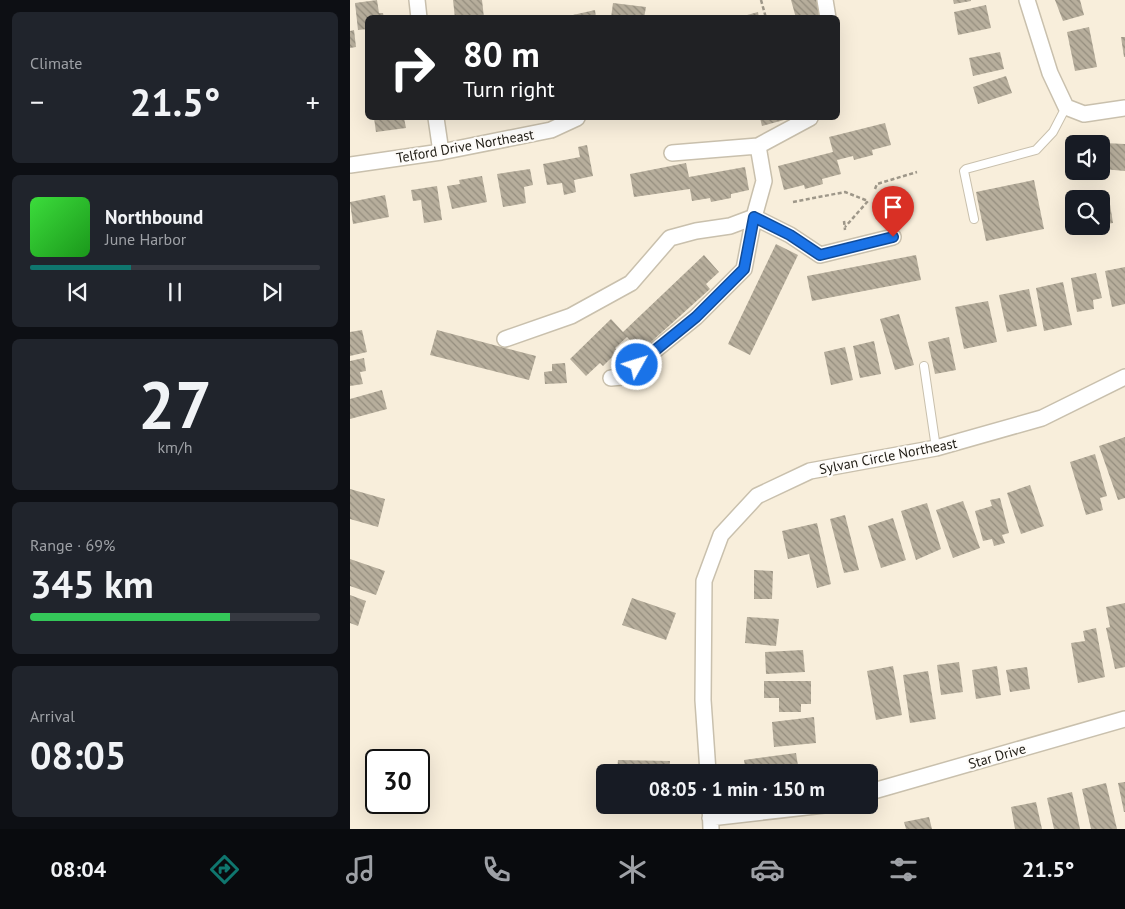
<!DOCTYPE html>
<html lang="en">
<head>
<meta charset="utf-8">
<style>
	:root { --surface:#171b24; --page:#20242c; --text:#f1f3f6; --muted:#9ea1a6; --line:#363941; --accent:#0f766e }
	body { margin:0; font-family:"PT Sans",sans-serif; background:var(--page); color:var(--text); height:100vh; display:flex; flex-direction:column; font-size:19px; white-space:nowrap }
	* { box-sizing:border-box; margin:0 }
	p { font-size:16px; color:var(--muted) }
	.icon { flex:none; width:28px; height:28px; fill:none; stroke:currentColor; stroke-width:2; stroke-linecap:round; stroke-linejoin:round }
	.map { position:relative; flex:1; overflow:hidden }
	.sheet { display:flex; flex-direction:column; gap:12px; padding:12px; background:#0d0f14; width:350px }
	.sheet>* { flex:none }
	.top-card { position:absolute; left:15px; top:15px; width:475px; height:105px; border-radius:8px; box-shadow:0 5px 20px #0002; background:#202124; color:#fff; overflow:hidden }
	.tools { position:absolute; left:715px; top:135px; display:grid; gap:10px }
	.tools a { display:grid; place-items:center; width:45px; height:45px; border-radius:8px; background:var(--surface); box-shadow:0 5px 20px #0002; font-size:25px }
	.speed { position:absolute; left:15px; top:749px; display:flex; gap:10px; font-size:25px; font-weight:700; text-align:center }
	.speed>* { display:grid; place-content:center; width:65px; height:65px; border-radius:50%; background:var(--surface); box-shadow:0 5px 20px #0002; line-height:1 }
	.speed .limit { border:2px solid #111; border-radius:8px; background:#fff; color:#111 }
	.pin { position:absolute; display:grid; place-items:center; width:42px; height:42px; color:#fff; margin:-51px -21px; border-radius:50% 50% 50% 0; rotate:-45deg; box-shadow:0 0 5px #0007 }
	.pin .icon { rotate:45deg }
	.me { position:absolute; width:55px; margin:-28px; rotate:51deg; stroke-linejoin:round; filter:drop-shadow(0 0 4px #0008) }
	.turn { display:flex; align-items:center; gap:18px; height:105px; padding:0 15px; font-size:22px }
	.turn .icon { width:65px; height:65px; stroke-width:2.5 }
	.turn b { display:block; font-size:35px; line-height:42px }
	.big { font-size:38px; font-weight:800; line-height:1.1 }
	.sheet .widget { flex:1; display:flex; flex-direction:column; justify-content:center; gap:8px; min-width:0; padding:0 18px; border-radius:8px; background:var(--page) }
	.sheet .dial { align-items:center; gap:0 }
	.dial b { font-size:65px; line-height:1 }
	.song { display:flex; align-items:center; gap:15px }
	.cover { width:60px; height:60px; border-radius:8px; background:linear-gradient(135deg,hsl(120 70% 55%),hsl(120 70% 35%)) }
	.played { height:5px; border-radius:2px; background:linear-gradient(90deg,var(--accent) 35%,var(--line) 35%) }
	.keys { display:flex; justify-content:space-around; direction:ltr }
	.heat { display:flex; justify-content:space-between; align-items:center; font-size:28px; direction:ltr }
	.charge { height:8px; border-radius:4px; background:linear-gradient(90deg,#34c759 69%,var(--line) 0) }
	.trip { position:absolute; left:246px; top:764px; width:282px; height:50px; border-radius:8px; background:var(--surface); box-shadow:0 5px 20px #0002; font-weight:800; line-height:50px; text-align:center }
	.menu { display:flex; height:80px; justify-content:space-around; align-items:center; background:#090b0e; color:var(--muted) }
	.menu .icon { width:35px; height:35px }
	.menu .selected { color:var(--accent) }
	.menu b { font-size:22px; color:var(--text) }
	main { display:flex; flex:1; min-height:0 }
	.map>svg:first-child { display:block }
</style>
</head>
<body>
<main>
<section class="sheet">
<div class="widget"><p>Climate</p>
<div class="heat"><a>−</a><b class="big">21.5°</b><a>+</a></div>
</div>
<div class="widget">
<div class="song"><i class="cover"></i><div><b>Northbound</b><p>June Harbor</p></div></div>
<div class="played"></div>
<div class="keys"><svg class="icon" aria-label="previous" viewBox="0 0 24 24"><path d="M18 5L8 12l10 7zM5 5v14"/></svg><svg class="icon" aria-label="pause" viewBox="0 0 24 24"><path d="M8 5v14M16 5v14"/></svg><svg class="icon" aria-label="next" viewBox="0 0 24 24"><path d="M6 5l10 7-10 7zM19 5v14"/></svg></div>
</div>
<div class="widget dial"><b>27</b><p>km/h</p></div>
<div class="widget"><p>Range · 69%</p><b class="big">345 km</b><div class="charge"></div></div>
<div class="widget"><p>Arrival</p><b class="big">08:05</b></div>
</section>
<div class="map">
<svg width="775" height="829" viewBox="0 0 775 829">
	<defs>
		<pattern id="building-back-hatch" width="6" height="6" patternUnits="userSpaceOnUse" patternTransform="scale(1.25)"><rect width="6" height="6" fill="#b7ae9c"/><path d="M-1 5l2 2M0 0l6 6M5-1l2 2" fill="none" stroke="#948d7e"/></pattern>
	</defs>
	<rect width="100%" height="100%" fill="#f8eedb"/>
	<path fill="url(#building-back-hatch)" d="M27 0 29 13H33L34 18H18V29L8 30 5 3Z
		M103 0H132L134 18H105Z
		M441 0H468L472 18H446Z
		M603 0H621V1L604 4Z
		M705 0H730L734 15 713 21Z
		M263 3 296 7 294 18H261Z
		M636 5 641 28 608 35 604 12Z
		M245 10 246 18H214V17Z
		M408 12 409 18H390V17Z
		M739 27 747 67 725 71 717 32Z
		M4 30 6 47 0 48V31Z
		M771 37H775V57H774Z
		M650 52 654 69 623 76 619 58Z
		M656 76 662 93 628 104 623 87Z
		M24 118H54L56 128 26 132Z
		M410 118H434V120L412 126Z
		M535 123 541 145 522 150 523 155 504 160 503 156 487 160 491 174 472 179 473 184 455 189 454 185 434 190 428 166 483 152 479 137Z
		M754 143 775 144V171L753 169Z
		M237 145 243 176 224 180 226 192 214 195 212 183 197 185 193 164 230 157 228 147Z
		M336 163 339 177 395 167 399 190 381 194V198L361 202 360 198 342 201 340 189 284 197 280 174Z
		M180 169 183 185 174 187 176 203 153 207 147 174Z
		M132 176 137 202 102 209 97 186 110 184 109 180Z
		M684 180 694 229 636 241 626 192Z
		M87 186 92 220 74 223 71 200 63 201 61 190Z
		M758 192 763 223 751 225V199H733V196Z
		M35 195 39 217 3 224 0 202Z
		M426 244 448 255 400 355 378 344Z
		M354 255 369 272 356 284 360 289 291 351 277 337 265 348 268 351 253 366 250 363 236 376 220 359 261 319 273 332Z
		M566 255 571 280 462 301 457 276Z
		M775 267V304L762 307 755 271Z
		M746 273 752 298 743 300 744 309 727 312 721 278Z
		M713 282 722 325 694 331 686 288Z
		M679 289 687 326 657 332 649 295Z
		M638 301 647 342 614 349 605 307Z
		M549 314 564 365 545 370 530 319Z
		M12 330 17 352 0 356V332Z
		M87 330 186 356 179 380 80 355Z
		M599 337 606 370 585 374 578 342Z
		M524 341 531 374 510 378 503 346Z
		M495 347 503 380 481 385 474 352Z
		M14 358 16 371 10 372 13 384 0 386V361Z
		M215 363 217 383 195 384 194 372 202 371V364Z
		M32 390 37 409 0 419V399Z
		M775 437V498L768 500 749 446Z
		M745 454 757 496 750 498 753 510 736 515 720 462Z
		M680 485 694 526 671 534 657 493Z
		M0 489 35 499 28 527 0 519Z
		M650 498 659 533 652 535 655 543 644 546 642 539 633 541 625 511 642 506 640 500Z
		M613 501 630 548 603 558 586 510Z
		M577 503 591 549 566 560 551 511Z
		M495 515 509 570 494 573 480 519Z
		M543 518 556 560 531 568 518 526Z
		M467 523 481 584 467 588 459 554 438 559 432 531Z
		M0 559 35 571 26 595 0 586Z
		M404 570 423 571 422 599H404Z
		M0 595 16 601 8 626 0 623Z
		M282 598 326 613 316 640 272 625Z
		M775 603V667L765 669 756 628 760 627 756 607Z
		M397 617 429 619 426 646 395 643Z
		M746 628 755 677 728 683 721 643 735 641 733 631Z
		M453 650 455 672 416 674 415 652Z
		M609 662 613 692 591 695 587 665Z
		M543 666 552 715 526 720 517 671Z
		M647 666 651 695 626 699 622 670Z
		M677 667 680 689 660 692 656 670Z
		M578 671 586 719 560 723 553 675Z
		M414 681H461V704H451V712H429V698H414Z
		M464 717 466 743 424 747 422 722Z
		M446 753 449 772H396L394 760Z
		M268 760 320 761 319 772H267Z
		M775 782V812H774L768 783Z
		M756 783 767 829H741L732 789Z
		M722 792 730 829H704L697 798Z
		M686 802 692 829H665L661 807Z
		M579 817 582 829H556L554 822Z"/>
	<g fill="none" stroke-linecap="round" stroke-linejoin="round">
		<defs>
			<path id="service" d="M624 219 614 171 616 169 686 150 703 132 716 107
				M574 366 586 448"/>
			<path id="minor" d="M67 0 69 18
				M475 0 478 18
				M677 0 700 73 716 107 734 114 775 108
				M86 118 91 152
				M322 153 408 146 460 118
				M0 165 91 152 201 130 227 118
				M155 339 221 316 281 283 320 238 346 231 380 226 404 217 414 181 408 146
				M261 378 272 377 346 317 394 269 404 217 440 235 470 255 543 237
				M358 772 353 700 354 581 371 535 407 496 460 471 586 448 692 418 775 377
				M520 792 775 719
				M360 805 361 829
				M360 818 474 805"/>
		</defs>
		<use href="#service" stroke="#c9c0ad" stroke-width="10"/>
		<use href="#minor" stroke="#c9c0ad" stroke-width="18"/>
		<path stroke="#9e9789" stroke-width="2.5" stroke-dasharray="4 2.5" stroke-linecap="butt" d="M411 0 416 18
			M525 189 527 184 567 172
			M443 202 495 192 518 201 495 227
			M494 221 495 230"/>
		<use href="#service" stroke="#fff" stroke-width="8"/>
		<use href="#minor" stroke="#fff" stroke-width="15"/>
	</g>
	<g fill="none" stroke-linecap="round" stroke-linejoin="round">
		<defs>
			<path id="route" d="M287 365 346 317 394 269 404 217 440 235 470 255 543 237"/>
		</defs>
		<use href="#route" stroke="#114b97" stroke-width="12"/>
		<use href="#route" stroke="#1a73e8" stroke-width="9"/>
	</g>
	<g text-anchor="middle" dominant-baseline="central" stroke-width="4.5" stroke-linejoin="round" paint-order="stroke">
		<g font-size="14" fill="#1e1b14" stroke="#fefcf9">
			<text transform="translate(115 146) rotate(-10)">Telford Drive Northeast</text>
			<text transform="translate(538 456) rotate(-11)">Sylvan Circle Northeast</text>
			<text transform="translate(647 756) rotate(-16)">Star Drive</text>
		</g>
	</g>
</svg>
<div class="tools">
<a><svg class="icon" aria-label="sound" viewBox="0 0 24 24"><path d="M4 9h4l5-4v14l-5-4H4zM17 9q2 3 0 6"/></svg></a>
<a><svg class="icon" aria-label="search" viewBox="0 0 24 24"><circle cx="10" cy="10" r="6"/><path d="M15 15l6 6"/></svg></a>
</div>
<div class="speed"><div class="limit">30</div></div>
<div class="pin" style="left:543px;top:237px;background:#d93025"><svg class="icon" aria-label="arrive" viewBox="0 0 24 24"><path d="M6 21V4h12l-3 4 3 4H6"/></svg></div>
<svg class="me" style="left:287px;top:365px" viewBox="-20 -20 40 40"><circle r="17" fill="#1a73e8" stroke="#fff" stroke-width="3"/><path d="M0-11L8 9 0 5-8 9z" fill="#fff"/></svg>
<div class="trip">08:05 · 1 min · 150 m</div>
<div class="top-card">
<div class="turn"><svg class="icon" aria-label="right" viewBox="0 0 24 24"><path d="M7 20v-9h11M14 6l5 5-5 5"/></svg><div><b>80 m</b>Turn right</div></div>
</div>
</div>
</main>
<nav class="menu">
<b>08:04</b>
<svg class="icon selected" aria-label="directions" viewBox="0 0 24 24"><path d="M12 3l9 9-9 9-9-9zM9 14v-3h6M13 9l2 2-2 2"/></svg>
<svg class="icon" aria-label="music" viewBox="0 0 24 24"><path d="M9 18V5l10-2v13"/><circle cx="6" cy="18" r="3"/><circle cx="16" cy="16" r="3"/></svg>
<svg class="icon" aria-label="phone" viewBox="0 0 24 24"><path d="M5 4h4l2 5-3 2q2 4 5 5l2-3 5 2v4C11 20 4 13 5 4z"/></svg>
<svg class="icon" aria-label="climate" viewBox="0 0 24 24"><path d="M12 3v18M4 7l16 10M4 17L20 7"/></svg>
<svg class="icon" aria-label="car" viewBox="0 0 24 24"><path d="M5 17H2v-5l4-1 3-4h7l3 4 3 1v5h-3M9 17h6M6 11h13"/><circle cx="7" cy="17" r="2"/><circle cx="17" cy="17" r="2"/></svg>
<svg class="icon" aria-label="filters" viewBox="0 0 24 24"><path d="M4 7h16M4 17h16"/><circle cx="9" cy="7" r="2"/><circle cx="15" cy="17" r="2"/></svg>
<b>21.5°</b>
</nav>
</body>
</html>
